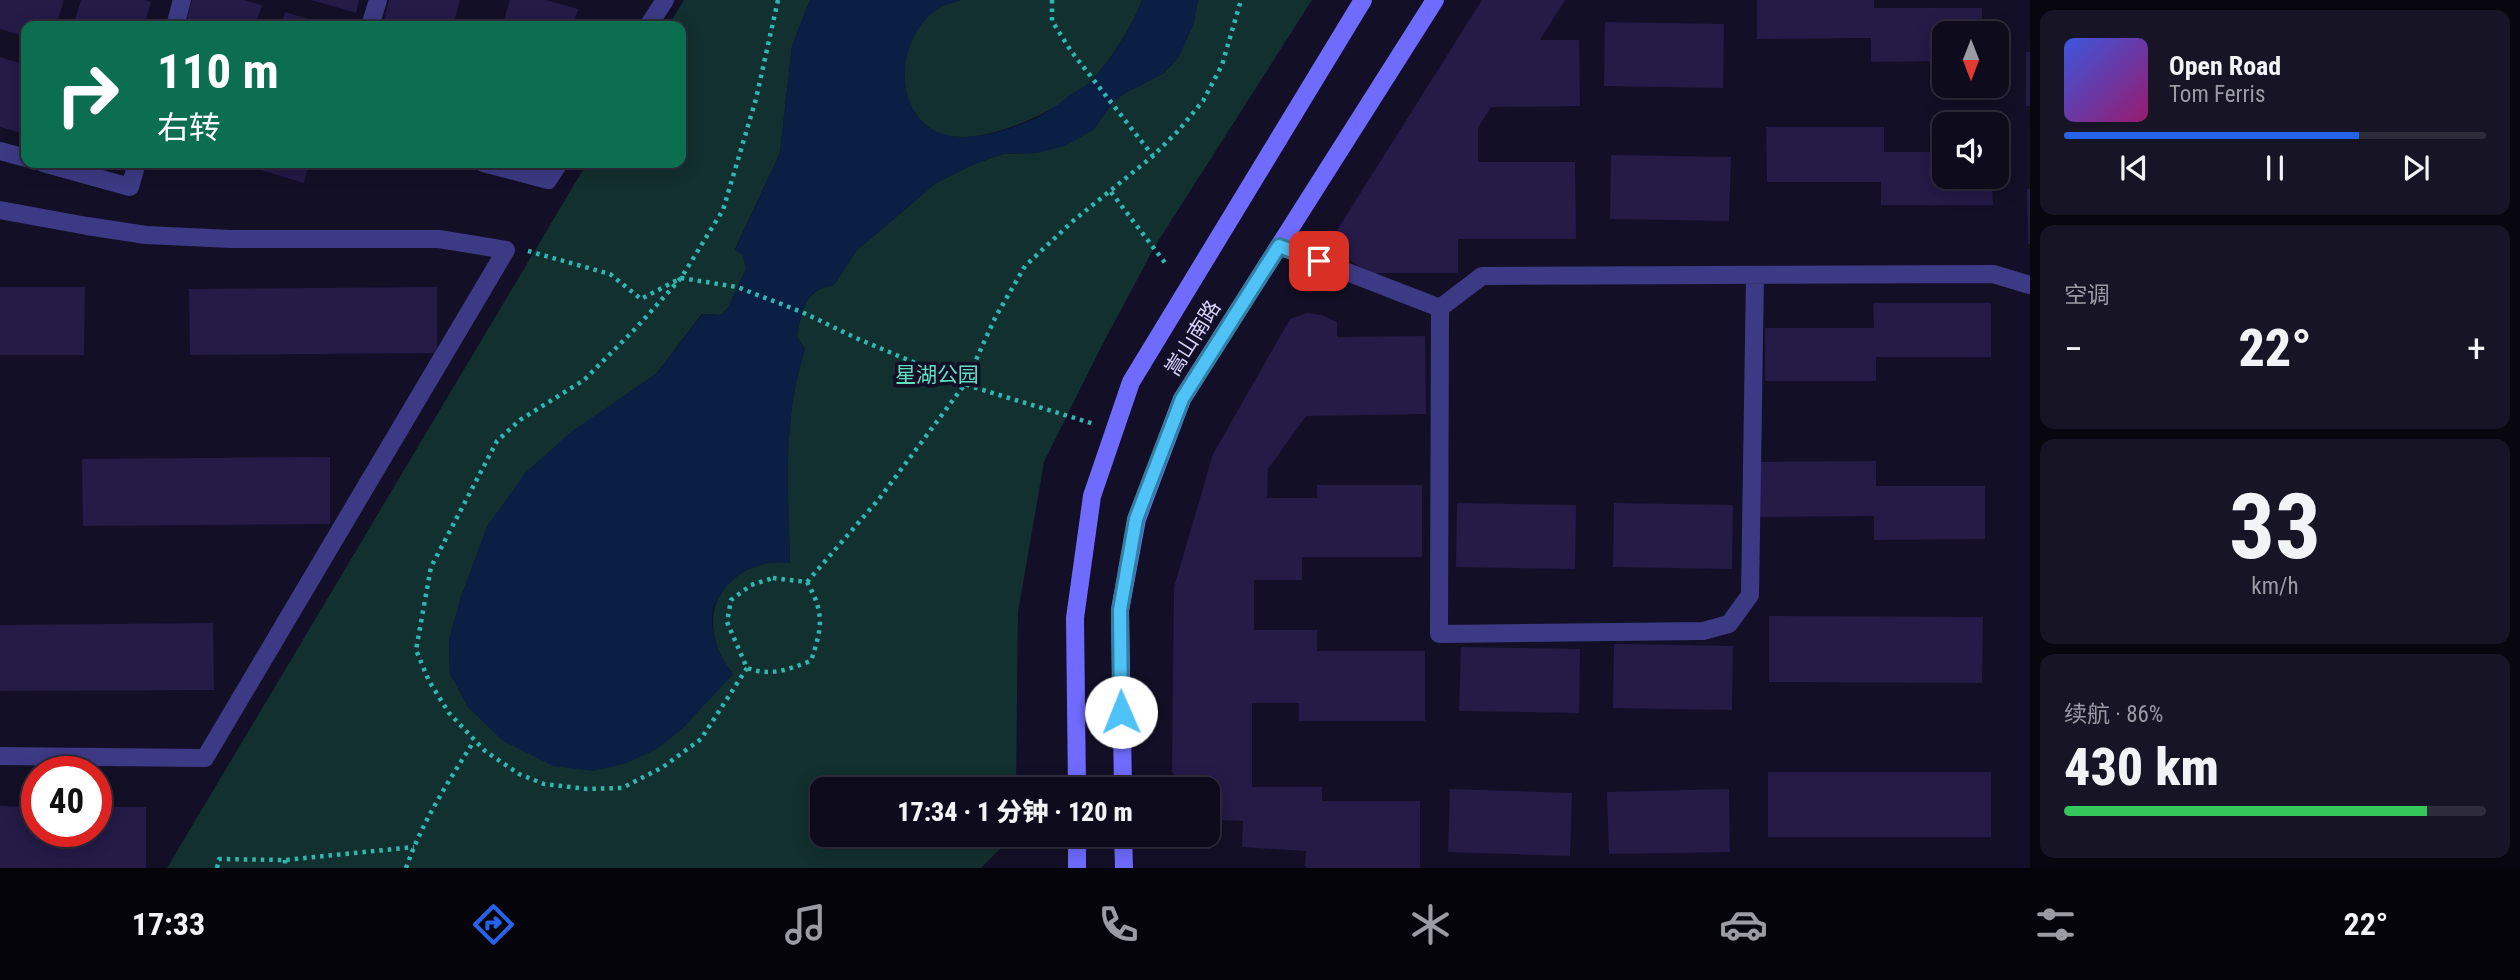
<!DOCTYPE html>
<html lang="zh">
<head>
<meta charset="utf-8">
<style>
	:root { --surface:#0e0b1c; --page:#171425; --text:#f1f3f6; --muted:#9b9ba3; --line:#2e2b3b; --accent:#2563eb }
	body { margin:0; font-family:"Roboto Condensed","Noto Sans SC",sans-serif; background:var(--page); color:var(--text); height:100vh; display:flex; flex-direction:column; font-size:26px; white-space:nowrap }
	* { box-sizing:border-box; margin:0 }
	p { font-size:23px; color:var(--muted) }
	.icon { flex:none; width:38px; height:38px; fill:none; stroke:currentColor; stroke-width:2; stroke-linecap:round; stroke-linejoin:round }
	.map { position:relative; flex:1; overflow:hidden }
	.drawer { display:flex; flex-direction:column; gap:10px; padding:10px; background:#08060f; width:490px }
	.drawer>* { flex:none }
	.top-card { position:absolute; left:21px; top:21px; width:665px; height:147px; border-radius:14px; box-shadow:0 4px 18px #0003,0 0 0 2px var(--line); background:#0b6e4f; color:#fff; overflow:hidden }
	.needle { width:46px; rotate:180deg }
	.tools { position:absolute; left:1932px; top:21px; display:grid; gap:14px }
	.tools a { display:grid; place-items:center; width:77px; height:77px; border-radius:14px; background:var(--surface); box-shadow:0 4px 18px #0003,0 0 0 2px var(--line); font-size:35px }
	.speed { position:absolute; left:21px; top:756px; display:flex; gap:14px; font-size:35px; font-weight:700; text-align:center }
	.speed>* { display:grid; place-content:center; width:91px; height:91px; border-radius:50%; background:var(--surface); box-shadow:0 4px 18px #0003,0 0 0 2px var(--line); line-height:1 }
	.speed .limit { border:10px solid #d22; background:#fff; color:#111 }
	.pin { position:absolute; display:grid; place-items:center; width:60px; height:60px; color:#fff; margin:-30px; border-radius:14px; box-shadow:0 4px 10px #0006 }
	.me { position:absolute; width:77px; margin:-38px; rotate:359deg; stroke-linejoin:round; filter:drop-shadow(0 0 5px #0008) }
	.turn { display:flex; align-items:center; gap:24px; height:147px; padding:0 21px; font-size:32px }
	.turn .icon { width:91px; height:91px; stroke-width:2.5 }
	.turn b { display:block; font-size:49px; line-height:60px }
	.big { font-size:52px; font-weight:800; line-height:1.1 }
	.drawer .card { flex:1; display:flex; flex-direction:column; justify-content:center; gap:10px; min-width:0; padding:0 24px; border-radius:14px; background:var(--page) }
	.drawer .dial { align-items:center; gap:0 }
	.dial b { font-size:91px; line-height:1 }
	.song { display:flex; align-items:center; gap:21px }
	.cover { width:84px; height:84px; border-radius:10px; background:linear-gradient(135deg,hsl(230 70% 55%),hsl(320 70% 35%)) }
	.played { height:7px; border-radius:4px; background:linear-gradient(90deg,var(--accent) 70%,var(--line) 70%) }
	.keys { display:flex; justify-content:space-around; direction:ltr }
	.heat { display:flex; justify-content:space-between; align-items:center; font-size:38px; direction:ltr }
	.charge { height:10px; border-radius:5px; background:linear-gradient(90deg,#34c759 86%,var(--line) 0) }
	.trip { position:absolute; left:810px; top:777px; width:410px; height:70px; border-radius:14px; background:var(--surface); box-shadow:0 4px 18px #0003,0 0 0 2px var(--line); font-weight:800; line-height:70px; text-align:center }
	.menu { display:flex; height:112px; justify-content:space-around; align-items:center; background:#06040b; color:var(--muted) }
	.menu .icon { width:49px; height:49px }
	.menu .current { color:var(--accent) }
	.menu b { font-size:32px; color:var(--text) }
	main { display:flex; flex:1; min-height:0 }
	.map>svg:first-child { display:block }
</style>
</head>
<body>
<main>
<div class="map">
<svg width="2030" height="868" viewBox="0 0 2030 868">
	<rect width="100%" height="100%" fill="#130f26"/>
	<path fill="#12302f" d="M684 0H810L792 46 780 153 735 249 743 255 746 269 728 308 720 315 702 314 656 374 614 403 488 525 461 597 449 640 450 673 468 707 504 741 717 689 733 674C697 629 710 576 768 562 775 560 783 562 790 562 788 488 782 421 805 349L797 337C802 310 804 290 834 285L857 250 936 183 972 165 1003 154 1037 153 1093 130 1113 102 1125 93 1164 73 1178 58 1193 25 1198 0H1312L1155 246 1099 351 1044 462 1018 612 1016 789H822V835H1014L981 868H167L587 163H681V26H668Z
		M961 0H1142C1133 25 1110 62 1091 81 1062 110 972 154 933 130 890 104 898 31 940 7 946 4 954 2 961 0Z"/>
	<path fill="#0a1f44" d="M810 0H961C954 3 947 4 941 7 899 31 890 105 933 130 962 147 1015 129 1042 115 1053 109 1063 100 1073 93 1079 90 1086 86 1091 81 1111 61 1132 27 1142 0H1198L1193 25 1178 58 1164 73 1125 93 1113 102 1093 130 1065 146 1037 153 1003 154 972 165 936 183 857 250 834 285C804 289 802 310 797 337L805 349C782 422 788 487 790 563 762 560 736 570 721 594 718 599 714 604 713 609 709 632 719 657 733 674L682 729 657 749 627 763 593 771 553 766 503 741 468 707 450 673 449 640 461 597 488 525 526 472 571 432 656 374 703 314 720 315 728 308 746 269 743 255 735 250 780 153 792 46Z"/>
	<path fill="#241b47" d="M0 0H64L56 26H26V37L0 29Z
		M81 0H145L151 2 144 26H73Z
		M192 0H243L262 5 255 26H185Z
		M311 0H359L356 13Z
		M389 0H460L453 26H395L383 23Z
		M510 0H546L578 9 573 26H502Z
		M1482 0H1565L1540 40H1579L1580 106 1491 107 1478 128V162H1575L1576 239H1458V273H1370L1327 246Z
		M1757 0H1874V8H1982V33H1944V61L1871 62V38L1757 39Z
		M285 12 331 26H281Z
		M1605 22 1724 24 1723 88 1604 86Z
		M2026 52H2030V106H2026Z
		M0 57 26 65 25 134 0 127Z
		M1766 127H1884V152H1944V177H1992L1993 205H1881V182H1767Z
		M1611 155 1731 157 1729 221 1610 219Z
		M237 163H309L304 183Z
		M2027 189H2030V244H2028Z
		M0 287H85L84 355H0Z
		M437 287V353L190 355 189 289Z
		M1873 303H1991V357H1876V381H1765V328H1874Z
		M1307 313 1322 315 1337 322V337L1425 336 1426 414 1306 416 1268 469 1267 498H1317V485H1422V557H1302V580H1254V630H1317V651H1425V721H1299V703H1252V787H1322V801H1420V868H1307L1305 866 1306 851 1242 847 1243 821 1222 820 1208 806V789H1190L1172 772 1174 587 1213 454 1290 319Z
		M330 457V524L83 526 82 459Z
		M1876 461V486H1985V539L1874 540V516L1759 517V462Z
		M1457 503 1576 505 1575 569 1456 567Z
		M1614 503 1733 505 1732 569 1613 567Z
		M1769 616 1983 617 1982 683 1769 682Z
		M213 623 214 690 0 691V625Z
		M1614 644 1733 646 1732 710 1613 708Z
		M1461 647 1580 649 1579 713 1459 711Z
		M1768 772H1991V837H1768Z
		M1450 789 1572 793 1570 856 1448 852Z
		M1729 789 1730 852 1609 854 1607 792Z
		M0 806 37 807V831H96V807H146V868H0Z"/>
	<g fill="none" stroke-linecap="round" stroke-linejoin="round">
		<path stroke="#2fb8b0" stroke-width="4.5" stroke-dasharray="3.5 5" stroke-linecap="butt" d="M1052 0V21L1071 51 1153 156
			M1111 192 1166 264
			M528 251 610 274 641 299 681 278 737 287 802 312 856 338 970 386 1094 424
			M773 578 807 582C825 614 822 628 811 661 788 669 771 677 747 668L727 622 731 600 751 585Z
			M807 582 879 499 965 384 995 318 1025 266 1073 221 1153 156 1178 131 1203 101 1222 65 1241 0
			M747 668 701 739 663 767 622 788 587 789 544 784 519 774 485 751 449 713 429 681 416 650 431 567 497 441 520 420 584 380 636 328 681 278 723 210 756 99 778 0
			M285 860V868
			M217 868 219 859 285 860 414 847
			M406 868C422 822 448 782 474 741"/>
		<path stroke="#3d3a85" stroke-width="18" d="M175 26 182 0
			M370 26 378 0
			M648 26 665 0
			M0 151 26 158
			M43 163 130 187 137 163
			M483 163 548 180 559 163
			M1319 261 1440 308 1482 276 1993 274 2030 285
			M1440 308 1439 634 1703 631 1729 624 1750 595 1755 275"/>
		<path stroke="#3d3a85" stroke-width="18" d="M0 210 87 226 146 235 231 239H439L506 250 205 758 0 756
			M1279 246 1319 261"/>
		<path stroke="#6f6bff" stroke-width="18" d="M1077 789 1075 618 1092 496 1131 382 1363 0
			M1123 789 1120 610 1137 519 1182 399 1435 0
			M1077 835V868
			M1123 835 1124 868"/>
	</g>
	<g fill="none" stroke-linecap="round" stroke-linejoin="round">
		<defs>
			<path id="route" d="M1121 712 1120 610 1136 519 1182 399 1279 246 1319 261"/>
		</defs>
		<use href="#route" stroke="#337fa1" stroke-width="18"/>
		<use href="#route" stroke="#4fc3f7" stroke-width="12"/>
	</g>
	<g text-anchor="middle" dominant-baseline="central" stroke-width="7" stroke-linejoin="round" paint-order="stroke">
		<g font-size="21" fill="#d9d4ff" stroke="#130f26">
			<text transform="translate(1193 338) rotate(-58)">嵩山南路</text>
		</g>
		<g font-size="21" fill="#5fe0c0" stroke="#130f26">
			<text x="937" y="375">星湖公园</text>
		</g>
	</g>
</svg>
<div class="tools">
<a><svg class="needle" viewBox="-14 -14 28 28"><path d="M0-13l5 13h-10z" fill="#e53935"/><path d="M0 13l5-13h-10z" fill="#9b9ba3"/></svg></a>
<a><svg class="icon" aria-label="sound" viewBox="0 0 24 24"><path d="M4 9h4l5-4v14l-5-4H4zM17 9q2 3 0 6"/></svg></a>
</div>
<div class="speed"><div class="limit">40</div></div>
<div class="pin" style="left:1319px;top:261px;background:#d93025"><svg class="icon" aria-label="arrive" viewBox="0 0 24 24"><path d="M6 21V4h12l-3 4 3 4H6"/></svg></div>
<svg class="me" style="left:1121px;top:712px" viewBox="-20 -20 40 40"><circle r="19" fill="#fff"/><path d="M0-13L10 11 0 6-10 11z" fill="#4fc3f7"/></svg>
<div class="trip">17:34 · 1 分钟 · 120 m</div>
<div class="top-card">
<div class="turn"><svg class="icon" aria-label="right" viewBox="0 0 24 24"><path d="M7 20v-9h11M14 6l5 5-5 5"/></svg><div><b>110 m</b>右转</div></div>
</div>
</div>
<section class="drawer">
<div class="card">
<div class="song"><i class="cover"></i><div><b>Open Road</b><p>Tom Ferris</p></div></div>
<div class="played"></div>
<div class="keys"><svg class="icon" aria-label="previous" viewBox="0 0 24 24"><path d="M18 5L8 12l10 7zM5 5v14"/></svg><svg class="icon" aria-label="pause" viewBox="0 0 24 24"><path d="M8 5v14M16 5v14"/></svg><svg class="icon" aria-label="next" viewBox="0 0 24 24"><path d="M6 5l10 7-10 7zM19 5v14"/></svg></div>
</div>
<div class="card"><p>空调</p>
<div class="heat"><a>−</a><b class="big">22°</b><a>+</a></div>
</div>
<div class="card dial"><b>33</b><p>km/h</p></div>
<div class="card"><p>续航 · 86%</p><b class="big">430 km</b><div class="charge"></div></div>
</section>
</main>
<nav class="menu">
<b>17:33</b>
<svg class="icon current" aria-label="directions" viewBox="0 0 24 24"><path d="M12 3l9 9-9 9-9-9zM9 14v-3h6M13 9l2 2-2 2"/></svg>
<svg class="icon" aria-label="music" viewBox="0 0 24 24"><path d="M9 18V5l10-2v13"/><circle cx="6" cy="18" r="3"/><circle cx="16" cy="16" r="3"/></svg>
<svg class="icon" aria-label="phone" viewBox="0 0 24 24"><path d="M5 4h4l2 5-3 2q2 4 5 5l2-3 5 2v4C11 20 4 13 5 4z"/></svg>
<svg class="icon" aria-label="climate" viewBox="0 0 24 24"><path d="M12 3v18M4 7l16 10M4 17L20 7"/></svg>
<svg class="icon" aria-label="car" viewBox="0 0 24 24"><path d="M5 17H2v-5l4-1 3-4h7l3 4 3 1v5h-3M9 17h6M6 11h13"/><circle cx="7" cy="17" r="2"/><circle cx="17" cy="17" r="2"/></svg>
<svg class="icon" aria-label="filters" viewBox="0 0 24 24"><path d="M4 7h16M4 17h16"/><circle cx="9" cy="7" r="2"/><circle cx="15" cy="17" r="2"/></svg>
<b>22°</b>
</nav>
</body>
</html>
